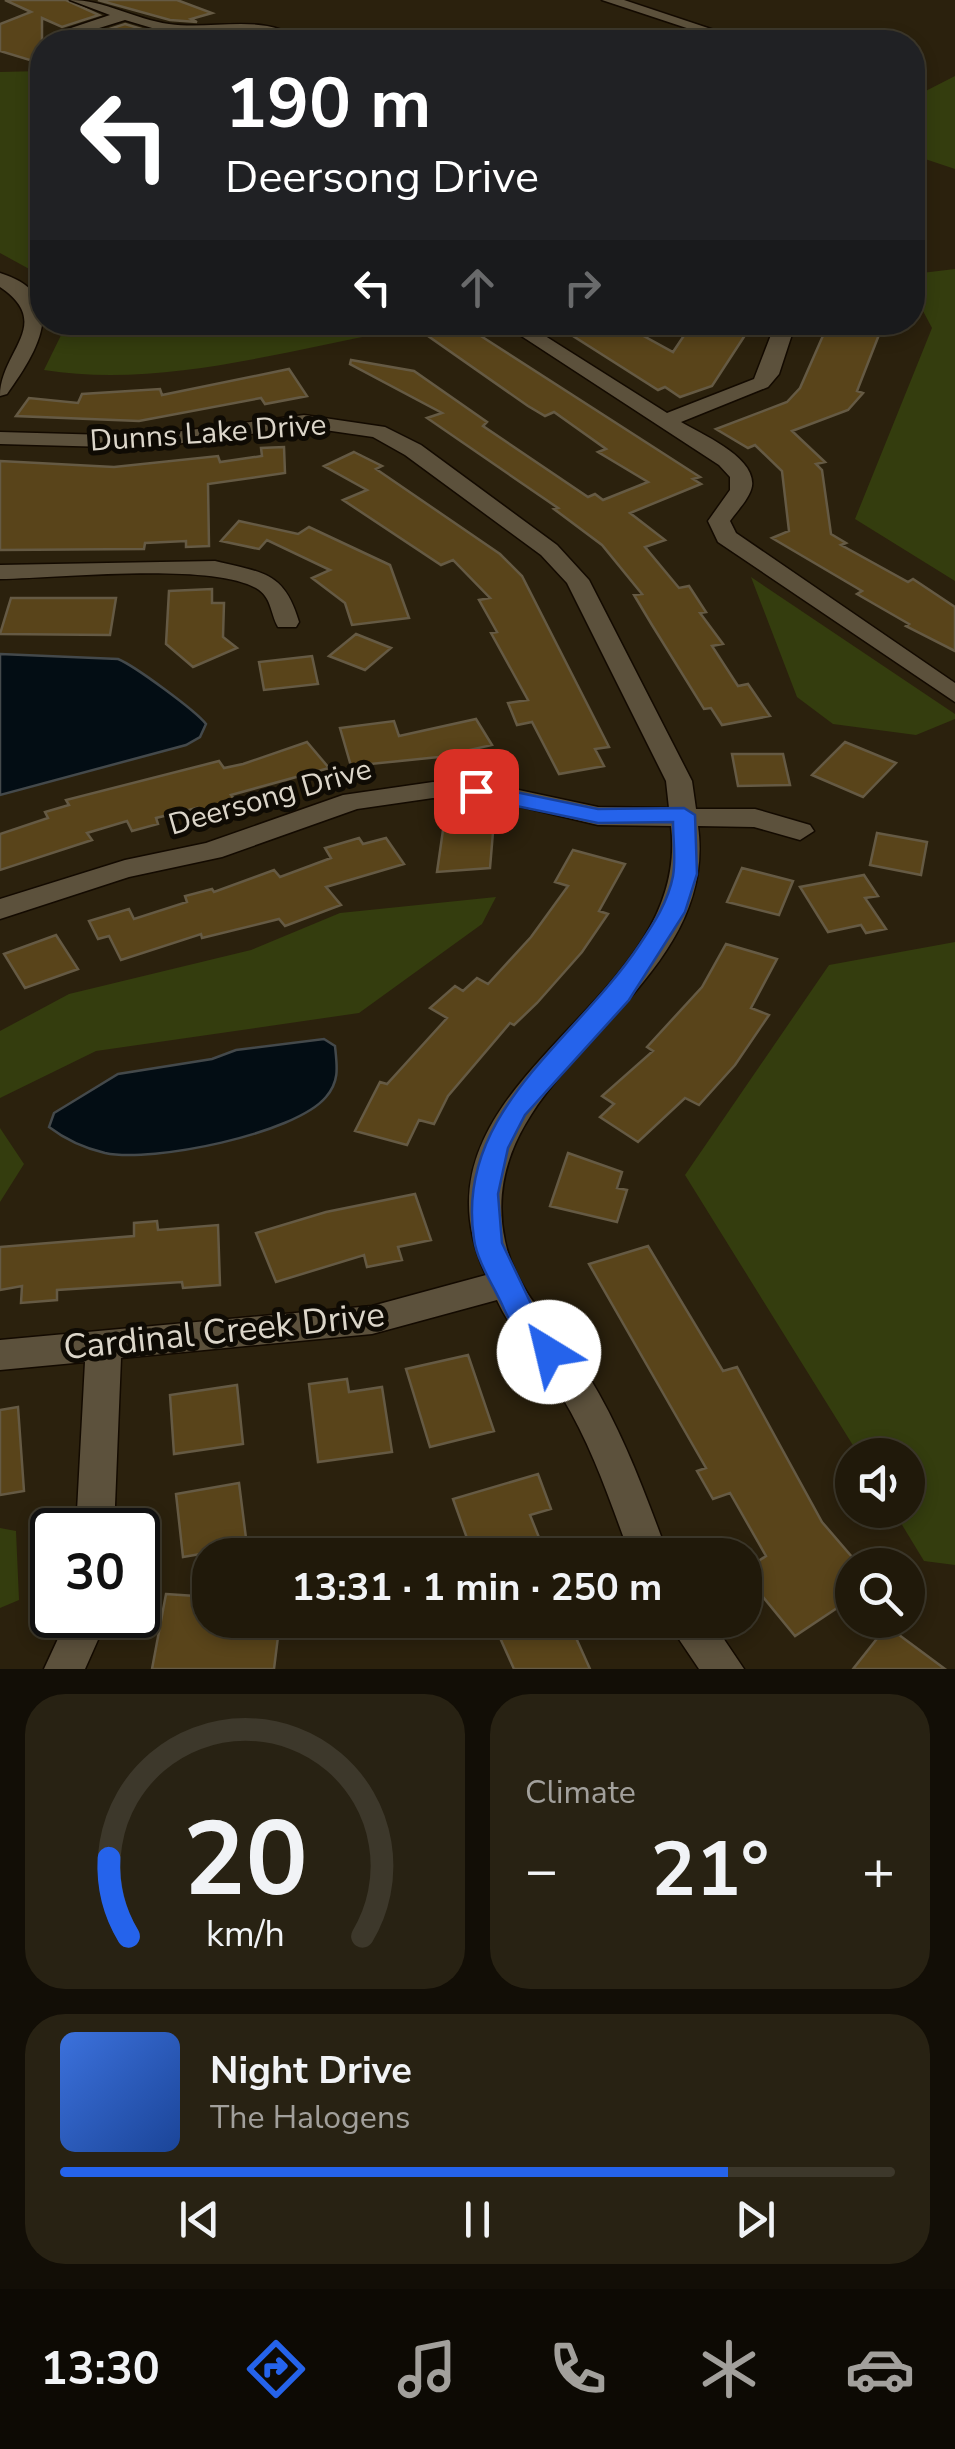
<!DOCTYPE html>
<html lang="en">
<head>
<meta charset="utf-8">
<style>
	:root { --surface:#20190a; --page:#282213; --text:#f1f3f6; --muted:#a2a09c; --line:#3d382b; --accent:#2563eb }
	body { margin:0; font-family:"Nunito Sans",sans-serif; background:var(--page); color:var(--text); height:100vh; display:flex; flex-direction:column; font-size:38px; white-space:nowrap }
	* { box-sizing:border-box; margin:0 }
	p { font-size:32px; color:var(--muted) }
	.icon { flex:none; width:55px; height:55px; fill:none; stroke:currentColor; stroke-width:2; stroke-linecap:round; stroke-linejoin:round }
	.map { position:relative; height:1669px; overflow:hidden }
	.panel { display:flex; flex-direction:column; gap:25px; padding:25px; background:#120e06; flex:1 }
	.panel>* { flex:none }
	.banner { position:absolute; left:30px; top:30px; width:895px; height:305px; border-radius:40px; box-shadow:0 5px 15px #0003,0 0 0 2px var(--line); background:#202124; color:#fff; overflow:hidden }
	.tools { position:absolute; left:835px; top:1438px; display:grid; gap:20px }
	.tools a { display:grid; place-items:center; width:90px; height:90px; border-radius:50%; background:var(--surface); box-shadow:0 5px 15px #0003,0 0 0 2px var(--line); font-size:50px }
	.speed { position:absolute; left:30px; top:1508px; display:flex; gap:20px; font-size:50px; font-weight:700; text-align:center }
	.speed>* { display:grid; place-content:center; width:130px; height:130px; border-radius:50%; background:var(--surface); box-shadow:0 5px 15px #0003,0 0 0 2px var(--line); line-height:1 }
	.speed .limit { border:5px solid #111; border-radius:15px; background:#fff; color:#111 }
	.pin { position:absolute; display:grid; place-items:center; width:85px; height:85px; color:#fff; margin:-42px; border-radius:20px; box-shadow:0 5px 15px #0006 }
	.me { position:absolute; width:110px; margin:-55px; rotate:324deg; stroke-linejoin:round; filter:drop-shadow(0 0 8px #0008) }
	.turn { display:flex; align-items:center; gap:35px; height:210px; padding:0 30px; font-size:45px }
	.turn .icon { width:130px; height:130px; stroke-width:2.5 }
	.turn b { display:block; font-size:70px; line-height:85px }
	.lanes { display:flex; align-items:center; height:95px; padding:0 30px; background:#0003; justify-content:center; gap:50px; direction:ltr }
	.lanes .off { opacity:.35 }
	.big { font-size:75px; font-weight:700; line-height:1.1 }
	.panel .widget { flex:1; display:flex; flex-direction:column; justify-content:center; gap:15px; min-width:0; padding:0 35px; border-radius:40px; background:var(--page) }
	.panel .dial { align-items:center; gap:0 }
	.dial svg { height:260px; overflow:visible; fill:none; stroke:var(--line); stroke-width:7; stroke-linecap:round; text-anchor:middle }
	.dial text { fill:var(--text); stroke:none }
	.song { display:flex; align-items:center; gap:30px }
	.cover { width:120px; height:120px; border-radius:15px; background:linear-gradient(135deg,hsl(220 70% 55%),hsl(220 70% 35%)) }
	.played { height:10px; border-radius:5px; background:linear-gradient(90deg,var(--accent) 80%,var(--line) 80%) }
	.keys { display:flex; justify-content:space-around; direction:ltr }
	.heat { display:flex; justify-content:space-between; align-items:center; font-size:55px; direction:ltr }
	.panel .tiles { flex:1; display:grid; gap:25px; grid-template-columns:1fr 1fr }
	.widget:last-child { grid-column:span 2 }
	.trip { position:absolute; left:192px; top:1538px; width:570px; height:100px; border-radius:40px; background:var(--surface); box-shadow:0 5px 15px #0003,0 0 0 2px var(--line); font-weight:700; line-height:100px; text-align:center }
	.tab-bar { display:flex; height:160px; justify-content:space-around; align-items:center; background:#0d0a04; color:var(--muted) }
	.tab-bar .icon { width:70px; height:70px }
	.tab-bar .on { color:var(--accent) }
	.tab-bar b { font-size:45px; color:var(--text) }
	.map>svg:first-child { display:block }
</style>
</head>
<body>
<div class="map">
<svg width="955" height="1669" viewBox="0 0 955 1669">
	<rect width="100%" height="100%" fill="#2b210d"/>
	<path fill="#343d0e" d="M42 71V276L0 253V72Z
		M955 76V169L913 155 912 98Z
		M955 269V581L855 519 932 328 913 292V274Z
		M373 323 388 332C275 353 158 388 44 370L67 323Z
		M751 577 955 714V719L916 735 833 724 797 697Z
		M496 897 482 924 359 1013 96 1051 0 1098V1031L69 994 251 950 340 913Z
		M955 942V1565L924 1561 893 1510H908V1455H859L685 1175 829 965Z
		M0 1128 24 1164 0 1202Z
		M0 1528 16 1531 19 1600 0 1608Z"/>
	<path fill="#030d14" stroke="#44494b" stroke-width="2.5" d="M0 654 118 659C135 666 196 711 206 724L200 737 186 745 0 795Z
		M324 1039 335 1046C337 1066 340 1081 326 1097 295 1134 152 1163 105 1153 84 1148 66 1140 49 1127L54 1113 118 1074 212 1059 236 1050Z"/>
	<path fill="#59441a" stroke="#655a44" stroke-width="2.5" d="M5 0H66L99 15 62 27 42 18V58L33 61 0 51V24L31 12Z
		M98 0H177L212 13 191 19 197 22 170 20Z
		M125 24 168 37 230 33 248 40 97 42 84 37Z
		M408 322H454L470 329 700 477 693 479 701 484 630 513 665 540 645 547 679 588 689 586 706 612 700 613 723 644 712 646 738 686 748 684 770 716 722 725 711 708 704 709 652 625 634 595 642 594 602 545 554 509 558 508 427 418 442 413 350 364 351 360 414 371 487 422 483 426 588 497 595 494 603 500 648 482 598 452 606 449 554 412 545 416 528 406Z
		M551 322H618L673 352 693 322 751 326 712 386 680 397 665 387 658 390Z
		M829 322H884L857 391 863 393 848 410 792 431 825 462 816 464 822 470 831 534 846 543 841 545 908 582 913 579 955 607V651L906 626 909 624 857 594 862 591 772 538 789 531 782 471 755 445 748 448 716 429 787 402 800 388Z
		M289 369 307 396 265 404 261 398 139 421 16 416 29 398 78 403 82 394 160 389 162 395Z
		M284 447 285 473 208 484 209 546 186 547V541L145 543 144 549 0 550V461L114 467 218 456 220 462 262 456 261 448Z
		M354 452 382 466 376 469 500 554 522 576 609 747 595 749 604 766 559 774 532 722 517 725 508 703 528 700 491 633 497 632 479 600 490 598 453 560 441 565 343 500 367 490 324 466Z
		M239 521 298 534 309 527 390 565 409 618 352 625 345 603 312 578 330 570 267 540 259 549 221 541Z
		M212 589V603H224L223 637 237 648 193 667 166 644 169 591Z
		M11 598H116L110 635 0 634Z
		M356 634 391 648 365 670 329 656Z
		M312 656 318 684 264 690 259 662Z
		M476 719 492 745 439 757 351 766 340 728 394 721 399 736Z
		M307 742 329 768 231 795 238 804 202 815 197 808 156 818 158 824 132 831 127 821 87 833 92 840 0 870V834L48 818 45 812 69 805 66 800 219 761 224 768 243 764Z
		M845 742 896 763 863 797 812 775Z
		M732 754H783L790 785 738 786Z
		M443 830 493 832 490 868 437 872Z
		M877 833 927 842 921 875 870 865Z
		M359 838 363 844 386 838 404 864 326 887 341 905 285 926 279 919 202 938 201 934 121 960 109 936 98 939 89 921 129 909 134 919 187 902 185 896 212 889 214 892 274 870 280 877 331 858 325 848Z
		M573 850 625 864 599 911 608 914 582 952 537 1003 514 1025 510 1023 448 1096 434 1124 419 1120 407 1145 355 1131 380 1082 387 1084 447 1018 430 1008 455 986 463 991 477 978 488 984 531 937 568 886 555 882Z
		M742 868 793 881 779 915 727 902Z
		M864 875 878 896 865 898 886 929 866 933 861 925 828 932 800 887Z
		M56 935 78 969 25 988 4 954Z
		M726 944 777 959 751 1008 769 1015 735 1065 699 1105 685 1098 638 1142 600 1117 614 1104 602 1096 653 1051 647 1047 702 987Z
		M568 1153 622 1172 617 1188 627 1190 617 1222 550 1206Z
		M415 1194 431 1240 398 1247 402 1260 367 1267 364 1255 276 1282 256 1233 326 1212Z
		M157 1221 158 1230 218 1225 220 1285 183 1288 182 1282 57 1290V1300L21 1303 22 1286 0 1290V1247L134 1236V1223Z
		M648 1246 723 1371 737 1367 822 1522 852 1557V1598L795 1636 745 1575V1570L766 1556 730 1493 713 1499 697 1471 706 1468 589 1264Z
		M468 1355 494 1431 430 1447 406 1369Z
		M347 1379 349 1392 382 1387 392 1452 318 1462 309 1384Z
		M237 1385 243 1444 174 1454 170 1395Z
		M18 1407 24 1491 0 1495V1410Z
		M538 1474 551 1509 530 1515 544 1550 529 1555H473L453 1499Z
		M239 1483 247 1546 183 1557 176 1494Z
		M166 1594 210 1597V1620H245L244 1627 279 1629 274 1669H152Z
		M492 1620H568L590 1669H514Z
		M887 1626 945 1669H853Z"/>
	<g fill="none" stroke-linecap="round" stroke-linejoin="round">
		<defs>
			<path id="street" d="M70 0C105 0 134 19 169 24 215 31 262 11 306 42H285L241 29 169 33 125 20 67 38 62 37V31L110 15Z
				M602 0H624L750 42H729Z
				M0 273C73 296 36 353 7 394L0 396C0 351 55 324 0 287Z
				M500 322H523L667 413 754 379 776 322H796L779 374 768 387 681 422C701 434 756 457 752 486 750 498 737 511 730 521L736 533 955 683V702L718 542 708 521 730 490V477L719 465Z
				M304 415 385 427 421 445 557 545 589 580 692 781 696 809H755L810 825 814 831 800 840 754 827 698 826C722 1000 468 1070 505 1241 516 1294 560 1331 588 1375 623 1432 645 1493 668 1555H630C610 1501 592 1446 562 1397 542 1363 514 1337 497 1300L372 1334 121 1358 114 1530H76L85 1362 0 1370V1340L372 1306 486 1275C396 1079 693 1009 671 826L598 825 514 805 433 798 357 809 222 857 129 877 0 919V899L125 860 206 843 343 795 433 782 514 789 598 807 669 808 666 781 567 583 541 555 405 455 373 437 304 427 145 448 0 444V432L145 436Z
				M215 561C263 573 284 571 299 622L296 627H278C270 613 272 597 256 588 209 562 59 578 0 579V565Z
				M69 1615H109L85 1669H44Z
				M666 1620H711L744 1669H699Z"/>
		</defs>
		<use href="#street" stroke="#130a00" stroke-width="3"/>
		<use href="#street" fill="#5c513c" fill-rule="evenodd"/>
	</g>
	<path fill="#2563eb" stroke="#184099" stroke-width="2.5" d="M476 784 598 809 684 808 695 815 697 874 685 912 629 1000 525 1115 508 1148 498 1194 502 1243 536 1314 564 1352 559 1361C532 1370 514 1330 504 1309 495 1288 477 1262 474 1239 454 1111 577 1040 640 944 654 923 668 902 673 876 676 859 673 839 673 822L598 823 468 796 465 791Z"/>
	<g text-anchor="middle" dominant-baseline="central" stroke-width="10" stroke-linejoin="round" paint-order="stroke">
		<g font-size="30" fill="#dcd6ca" stroke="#0f0b04">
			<text transform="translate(208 433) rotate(-4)">Dunns Lake Drive</text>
			<text transform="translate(270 797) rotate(-16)">Deersong Drive</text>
		</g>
		<g font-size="35" fill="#dcd6ca" stroke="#0f0b04">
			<text transform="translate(224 1331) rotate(-6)">Cardinal Creek Drive</text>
		</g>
	</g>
</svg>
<div class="tools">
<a><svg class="icon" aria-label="sound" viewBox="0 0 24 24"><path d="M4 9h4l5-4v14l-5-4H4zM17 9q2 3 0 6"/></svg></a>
<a><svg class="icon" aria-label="search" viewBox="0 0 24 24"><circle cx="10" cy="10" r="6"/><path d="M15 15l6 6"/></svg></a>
</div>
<div class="speed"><div class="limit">30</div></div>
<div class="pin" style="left:476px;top:791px;background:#d93025"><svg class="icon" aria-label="arrive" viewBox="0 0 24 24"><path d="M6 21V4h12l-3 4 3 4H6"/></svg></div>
<svg class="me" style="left:549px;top:1352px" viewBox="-20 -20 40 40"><circle r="19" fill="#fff"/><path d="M0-13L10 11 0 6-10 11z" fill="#2563eb"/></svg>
<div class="trip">13:31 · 1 min · 250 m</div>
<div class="banner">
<div class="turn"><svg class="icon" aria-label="left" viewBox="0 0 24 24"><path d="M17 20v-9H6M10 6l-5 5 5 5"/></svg><div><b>190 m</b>Deersong Drive</div></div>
<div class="lanes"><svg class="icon" aria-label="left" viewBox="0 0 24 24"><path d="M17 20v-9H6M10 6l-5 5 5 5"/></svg><svg class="icon off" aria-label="ahead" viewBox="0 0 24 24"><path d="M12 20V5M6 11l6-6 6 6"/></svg><svg class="icon off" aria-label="right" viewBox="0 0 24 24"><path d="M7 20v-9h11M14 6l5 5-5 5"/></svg></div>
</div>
</div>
<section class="panel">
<div class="tiles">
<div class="widget dial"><svg viewBox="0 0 100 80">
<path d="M14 69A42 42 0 1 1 86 69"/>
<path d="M14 69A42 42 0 0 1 8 45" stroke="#2563eb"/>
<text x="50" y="56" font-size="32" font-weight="700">20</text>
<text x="50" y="72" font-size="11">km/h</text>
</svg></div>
<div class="widget"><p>Climate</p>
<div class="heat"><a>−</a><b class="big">21°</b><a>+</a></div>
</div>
<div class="widget">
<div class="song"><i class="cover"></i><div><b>Night Drive</b><p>The Halogens</p></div></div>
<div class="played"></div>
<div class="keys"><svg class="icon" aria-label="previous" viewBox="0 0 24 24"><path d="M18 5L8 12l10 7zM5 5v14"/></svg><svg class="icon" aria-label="pause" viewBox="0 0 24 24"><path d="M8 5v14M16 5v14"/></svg><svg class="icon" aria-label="next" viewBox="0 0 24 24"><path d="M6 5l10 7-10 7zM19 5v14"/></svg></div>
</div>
</div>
</section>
<nav class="tab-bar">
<b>13:30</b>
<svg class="icon on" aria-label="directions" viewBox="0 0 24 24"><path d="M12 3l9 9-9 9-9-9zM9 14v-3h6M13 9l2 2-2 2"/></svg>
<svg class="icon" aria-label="music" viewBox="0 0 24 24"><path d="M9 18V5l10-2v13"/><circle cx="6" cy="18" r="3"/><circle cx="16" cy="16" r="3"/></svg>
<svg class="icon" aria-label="phone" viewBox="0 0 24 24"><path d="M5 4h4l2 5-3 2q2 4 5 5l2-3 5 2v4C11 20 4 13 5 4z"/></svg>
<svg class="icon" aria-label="climate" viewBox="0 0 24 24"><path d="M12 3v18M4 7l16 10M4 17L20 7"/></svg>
<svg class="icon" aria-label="car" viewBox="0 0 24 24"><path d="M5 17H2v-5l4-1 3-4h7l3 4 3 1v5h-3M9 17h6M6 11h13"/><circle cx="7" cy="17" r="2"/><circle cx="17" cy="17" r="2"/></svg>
</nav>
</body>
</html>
